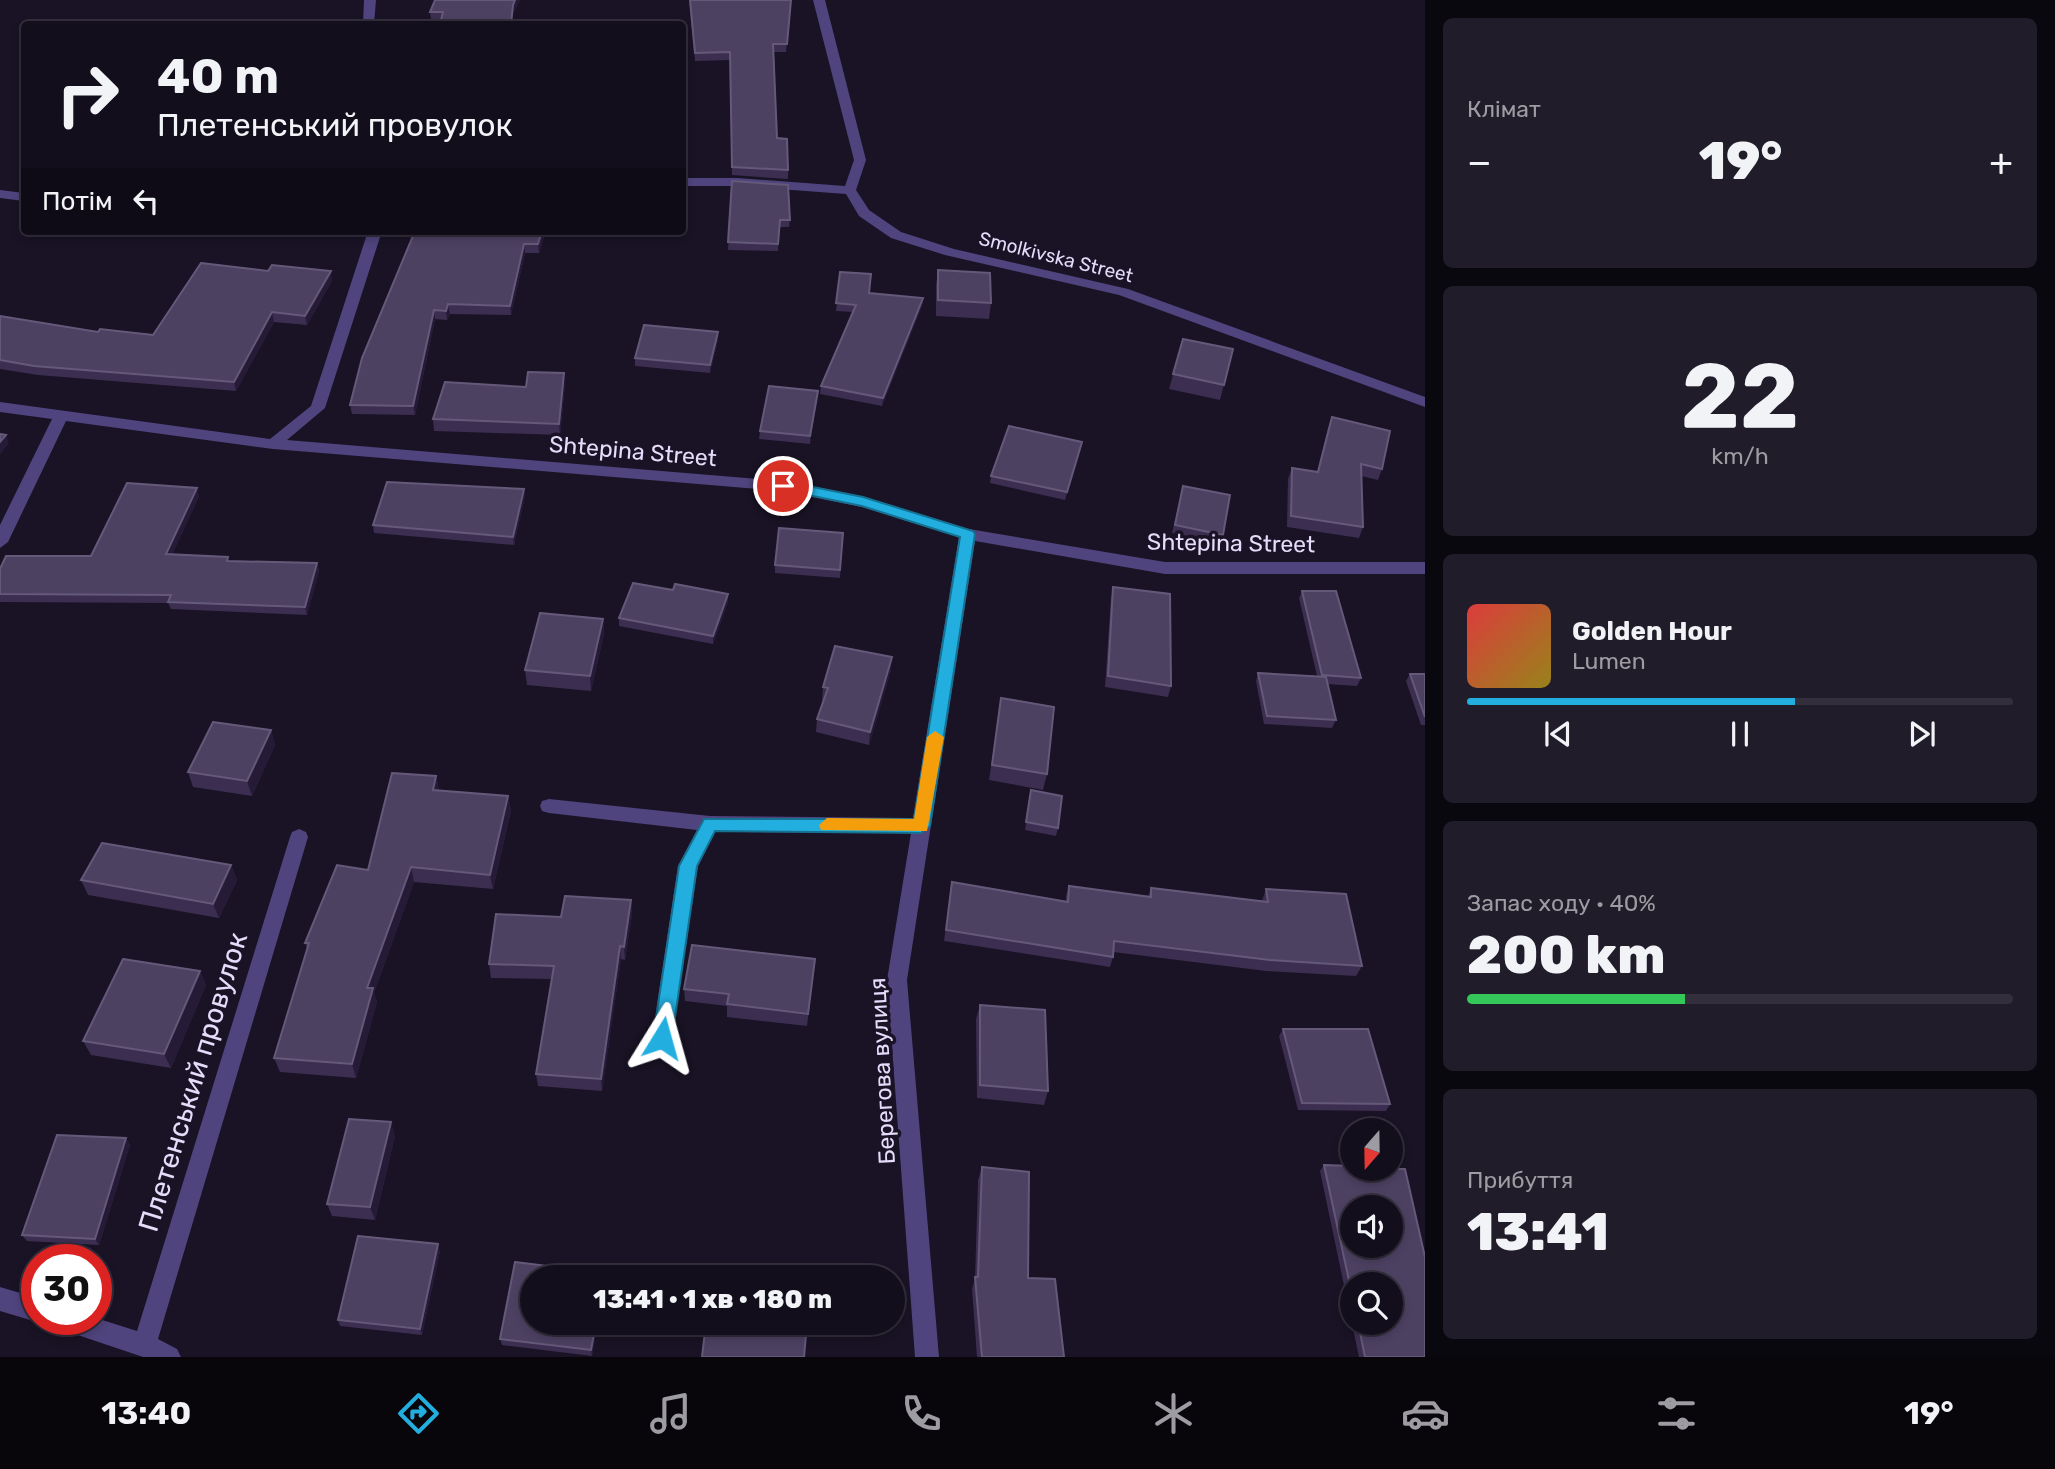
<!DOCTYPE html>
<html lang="uk">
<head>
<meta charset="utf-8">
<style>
	:root { --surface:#130e1c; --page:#201c29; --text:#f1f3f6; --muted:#9d9ca3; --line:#322e3b; --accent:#22afe0 }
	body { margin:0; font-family:Rubik,sans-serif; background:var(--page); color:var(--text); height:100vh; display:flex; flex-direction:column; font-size:26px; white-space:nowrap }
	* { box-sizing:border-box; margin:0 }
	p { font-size:23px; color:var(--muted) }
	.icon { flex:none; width:38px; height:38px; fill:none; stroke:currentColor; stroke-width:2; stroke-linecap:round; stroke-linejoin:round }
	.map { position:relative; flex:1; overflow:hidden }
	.panel { display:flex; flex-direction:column; gap:18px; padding:18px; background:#0a080f; width:630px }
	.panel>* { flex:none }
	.guide { position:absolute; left:21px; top:21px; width:665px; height:214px; border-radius:7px; box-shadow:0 4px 10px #0003,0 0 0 2px var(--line); background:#130e1c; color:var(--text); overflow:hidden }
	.needle { width:46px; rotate:200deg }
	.controls { position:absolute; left:1340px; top:1118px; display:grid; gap:14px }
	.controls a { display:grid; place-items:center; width:63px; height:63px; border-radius:50%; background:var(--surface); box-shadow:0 4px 10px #0003,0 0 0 2px var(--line); font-size:35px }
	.speed { position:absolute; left:21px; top:1244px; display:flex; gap:14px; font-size:35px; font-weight:700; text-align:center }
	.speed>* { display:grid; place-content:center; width:91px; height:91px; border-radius:50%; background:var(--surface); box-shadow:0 4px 10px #0003,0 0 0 2px var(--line); line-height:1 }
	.speed .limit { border:10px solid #d22; background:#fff; color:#111 }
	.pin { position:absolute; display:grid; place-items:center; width:60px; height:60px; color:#fff; margin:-30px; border:4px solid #fff; border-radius:50%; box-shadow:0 2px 7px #0007 }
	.me { position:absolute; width:77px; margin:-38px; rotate:8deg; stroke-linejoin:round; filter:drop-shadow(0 0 5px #0008) }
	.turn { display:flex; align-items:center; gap:24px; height:147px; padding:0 21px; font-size:32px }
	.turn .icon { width:91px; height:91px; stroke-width:2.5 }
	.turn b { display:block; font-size:49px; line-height:60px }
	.then { display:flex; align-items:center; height:66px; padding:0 21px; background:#0003; gap:14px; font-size:26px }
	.big { font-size:52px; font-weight:800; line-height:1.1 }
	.panel .widget { flex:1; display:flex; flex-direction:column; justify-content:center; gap:10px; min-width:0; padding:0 24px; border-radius:10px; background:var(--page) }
	.panel .dial { align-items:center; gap:0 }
	.dial b { font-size:91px; line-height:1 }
	.song { display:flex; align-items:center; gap:21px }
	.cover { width:84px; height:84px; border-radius:10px; background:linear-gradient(135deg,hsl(0 70% 55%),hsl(50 70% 35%)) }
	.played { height:7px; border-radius:4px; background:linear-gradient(90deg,var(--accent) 60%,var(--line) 60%) }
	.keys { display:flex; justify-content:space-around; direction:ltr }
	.heat { display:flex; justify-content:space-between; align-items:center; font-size:38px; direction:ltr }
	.charge { height:10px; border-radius:5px; background:linear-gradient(90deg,#34c759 40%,var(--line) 0) }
	.trip { position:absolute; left:520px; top:1265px; width:385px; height:70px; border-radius:35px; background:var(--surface); box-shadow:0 4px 10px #0003,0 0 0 2px var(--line); font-weight:800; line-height:70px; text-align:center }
	.menu { display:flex; height:112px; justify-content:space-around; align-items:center; background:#08060b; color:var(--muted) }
	.menu .icon { width:49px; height:49px }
	.menu .current { color:var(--accent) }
	.menu b { font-size:32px; color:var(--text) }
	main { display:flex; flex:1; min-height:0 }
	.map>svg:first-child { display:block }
</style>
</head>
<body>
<main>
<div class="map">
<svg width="1425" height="1357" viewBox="0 0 1425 1357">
	<rect width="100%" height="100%" fill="#191325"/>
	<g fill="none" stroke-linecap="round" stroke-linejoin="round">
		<path fill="#4f447d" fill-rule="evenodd" d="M364 0H376L374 24H363Z
			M813 0H825L866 160 856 190 869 210 901 232 954 249 1128 289 1425 397V407L1119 295 945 255 891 238 859 216 846 194 737 186H682V178H737L845 186 854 160Z
			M0 190 24 193V201L0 198Z
			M368 231H382L325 408 287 440 783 481 863 497 969 529 1165 562H1425V574H1165L975 541 907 980 939 1357H915L887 980 911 833 715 832 698 866 672 1038 669 1045 662 1047 655 1045 652 1038 678 866 697 830 549 813 542 811 540 806 542 801 549 799 710 816 913 818 959 537 862 507 783 491 273 449 66 421 8 542 0 548V525L52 419 0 412V402L270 439 311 406Z
			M299 829 306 832 308 837 158 1339 177 1349 181 1357H143L57 1328 53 1320 96 1318 137 1331 290 837 292 832Z
			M0 1287 37 1298V1320H42L37 1322 0 1311Z"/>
	</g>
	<path fill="#3b2e50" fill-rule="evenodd" d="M435 0H520L513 13 512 24H440L441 20 431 19 430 12Z
		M689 0H791L786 52H774L777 138 788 170V179L732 175 730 60 695 61Z
		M732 181 790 220 789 227H779L778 251 728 250Z
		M415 231H546L539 253H525L511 315 450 314 447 320 435 319 415 415 352 414 350 405Z
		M938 270 991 303 989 319 936 316V285Z
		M840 272 869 293 923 298 922 306 882 406 820 394 821 386 853 312 836 311Z
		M332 281 307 325 274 322 236 391 38 375 0 369V316L98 332 153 335Z
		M718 332V340L710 373 635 366V358Z
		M1183 339 1233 349 1220 400 1169 389Z
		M565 384 560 435 434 431 433 419 526 387Z
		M817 399 810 444 759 439 760 431Z
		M1332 417 1382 469 1378 480 1361 476 1363 527 1359 538 1287 527 1288 479 1292 468 1317 472 1328 428Z
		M1082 442 1065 500 990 483 991 476Z
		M524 489 525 496 514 545 374 533 373 525Z
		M1181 494 1223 535 1220 543 1172 533Z
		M199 496 172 555 229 561 317 563 319 571 307 615 171 609 168 603 0 602V569L91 556Z
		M843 533 840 578 775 573V565Z
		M1113 587 1171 686 1168 697 1105 687 1111 598Z
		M1302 591 1361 678 1357 686 1327 684 1336 720 1332 728 1264 724 1256 681 1258 673 1317 676 1299 598Z
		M728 602 713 644 619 626V618Z
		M603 619 604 634 591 691 527 685 525 670Z
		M891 670 869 745 816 732 817 719 823 700H822L823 687Z
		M1410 674H1425V725H1421L1406 681Z
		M1001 698 1047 774 1043 790 989 780Z
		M271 730 275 745 252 796 193 787 188 772Z
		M436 776 439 791 508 796 511 811 493 889 414 882 374 993 377 1002 356 1078 280 1072 274 1058 307 949 305 943 368 870Z
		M1031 790 1058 828 1056 836 1025 830Z
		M231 865 237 880 219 918 88 895 81 880Z
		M952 882 1066 902V896L1069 886 1148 896 1151 888 1262 901 1266 889 1362 966 1356 976 1266 971 1113 952V957L1110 967 944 941Z
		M631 900 632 914 625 960 621 959 602 1091 538 1086 536 1074 552 979 491 978 489 964Z
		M815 959 807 1026 727 1017V1006L685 1001 684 989Z
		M200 971 206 985 171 1068 91 1055 83 1041Z
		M980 1005 1048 1091 1044 1105 977 1098 976 1019Z
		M1283 1029 1390 1104 1386 1111 1298 1110 1279 1036Z
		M395 1136 375 1220 332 1216 327 1204Z
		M126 1138 130 1145 99 1245 27 1241 22 1235Z
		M1324 1165 1425 1357H1359L1320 1171ZM1353 1284 1391 1323H1353Z
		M982 1167 1028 1278 1064 1357H977L972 1289 975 1279 978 1180Z
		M440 1251 422 1335 340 1326 338 1320Z
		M598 1323 592 1356 502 1345 500 1339Z"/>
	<path fill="#261b37" d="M515 0H520L513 13 512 24H511L513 5Z
		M542 231H546L539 253 538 244Z
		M524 244 525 253 511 315 510 306Z
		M331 271 332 281 307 325 305 316Z
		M923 298 922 306 882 406 883 398Z
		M448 304 450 314 447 320 446 311Z
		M434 310 435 319 415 415 413 406Z
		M272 312 274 322 236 391 234 382Z
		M718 332V340L710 373V365Z
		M564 373 565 384 560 435 559 424Z
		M818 391 817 399 810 444V436Z
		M6 435 9 443 0 455V442Z
		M197 488 199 496 169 562 166 554Z
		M524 489 525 496 514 545 513 537Z
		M317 563 319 571 307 615 305 607Z
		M728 594V602L713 644V636Z
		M603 619 604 634 591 691 590 676Z
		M892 657 891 670 869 745 870 732Z
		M271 730 275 745 252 796 247 781Z
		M436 776 439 791 433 790Z
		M508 796 511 811 493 889 490 875Z
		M231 865 237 880 219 918 213 904Z
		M411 867 414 882 374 993 377 1002 356 1078 352 1064 367 988Z
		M631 900 632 914 625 960 624 947Z
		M620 946 621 959 602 1091 601 1079Z
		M200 971 206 985 171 1068 164 1054Z
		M391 1122 395 1136 375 1220 370 1207Z
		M126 1138 130 1145 99 1245 95 1239Z
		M438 1244 440 1251 422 1335 420 1329Z
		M596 1323H598L592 1356 591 1350Z"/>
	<path fill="#4d4162" stroke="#65597a" stroke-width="2" fill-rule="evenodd" d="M435 0H515L513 5 511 24H440L443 12H430Z
		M690 0H791L787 44H773L777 138 787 139 788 170 732 167 730 52 695 53Z
		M732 181 788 185 790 220H780L778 244 728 242Z
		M415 231H542L538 244H524L510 306 448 304 446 311 434 310 413 406 350 405 362 358Z
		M201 263 268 271 272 265 331 271 305 316 272 312 234 382 34 366 0 360V316L98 332 100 329 153 335Z
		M938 270 990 273 991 303 938 300Z
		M840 272 871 274 869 293 923 298 883 398 821 386 856 305 836 303Z
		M644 325 718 332 710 365 635 358Z
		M1183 339 1233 349 1224 385 1173 374Z
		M528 372 564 373 559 424 433 419 445 382 526 387Z
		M769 386 818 391 810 436 760 431Z
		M1332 417 1390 431 1382 469 1361 464 1363 527 1291 516 1292 468 1318 472Z
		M1009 426 1082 442 1067 492 991 476Z
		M0 434 6 435 0 442Z
		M387 482 524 489 513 537 373 525Z
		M127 483 197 488 166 554 228 557 227 561 317 563 305 607 168 602 171 595 0 594V569L6 556H91Z
		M1183 486 1230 495 1223 535 1175 525Z
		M779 528 843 533 840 570 775 565Z
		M633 583 673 590 675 584 728 594 713 636 619 618Z
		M1113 587 1170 594 1171 686 1108 676Z
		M1302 591H1336L1361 678 1322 675Z
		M540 613 603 619 590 676 525 670Z
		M835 646 892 657 870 732 817 719 828 688 823 687Z
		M1258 673 1326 677 1336 720 1267 716Z
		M1410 674H1425V717Z
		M1001 698 1054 707 1047 774 992 765Z
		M213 722 271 730 247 781 188 772Z
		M392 773 436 776 433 790 508 796 490 875 411 867 367 988H373L352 1064 274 1058 309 943H305L337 865 368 870Z
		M1031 790 1062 796 1058 828 1026 822Z
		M102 843 231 865 213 904 81 880Z
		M952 882 1068 902 1069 886 1151 897V888L1268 902 1266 889 1346 894 1362 966 1270 960 1114 941 1113 957 946 930Z
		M565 896 631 900 624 947 620 946 601 1079 536 1074 554 966 489 964 496 914 561 917Z
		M692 945 815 959 808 1014 727 1004 729 994 684 989Z
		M123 959 200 971 164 1054 83 1041Z
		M980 1005 1045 1010 1048 1091 980 1085Z
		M1283 1029H1368L1390 1104 1302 1103Z
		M349 1119 391 1122 370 1207 327 1204Z
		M57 1135 126 1138 95 1239 22 1235Z
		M1324 1165 1353 1166V1169H1405L1425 1257V1357H1365L1358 1323H1391V1284H1353V1299ZM1353 1208H1391V1246H1353Z
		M982 1167 1029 1172 1028 1278 1055 1279 1064 1357H982L975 1277H978Z
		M358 1236 438 1244 420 1329 338 1320Z
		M515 1262 604 1273 603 1278H532V1323H596L591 1350 500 1339Z
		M706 1323H807L804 1357H702Z"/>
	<path fill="#22afe0" stroke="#167292" stroke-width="2" d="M783 481 863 497 973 531 975 534 930 826 921 833 715 831 697 866 672 1038 669 1044 662 1047 655 1044 653 1038 679 866 704 819H914L960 537 862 506 778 489V483Z"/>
	<path fill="#f59e0b" d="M935 731 944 737 927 831 821 830 819 825 827 818 914 819 927 737Z"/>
	<g text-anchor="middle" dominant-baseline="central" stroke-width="7" stroke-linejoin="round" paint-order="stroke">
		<g font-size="19" fill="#e4dcfa" stroke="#191325">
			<text transform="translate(1056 257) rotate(14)">Smolkivska Street</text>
		</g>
		<g font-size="23" fill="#e4dcfa" stroke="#191325">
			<text transform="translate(633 451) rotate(5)">Shtepina Street</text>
			<text transform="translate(1231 543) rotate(1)">Shtepina Street</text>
			<text transform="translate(882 1071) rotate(-93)">Берегова вулиця</text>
		</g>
		<g font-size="28" fill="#e4dcfa" stroke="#191325">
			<text transform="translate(193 1082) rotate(-73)">Плетенський провулок</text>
		</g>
	</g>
</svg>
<div class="controls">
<a><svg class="needle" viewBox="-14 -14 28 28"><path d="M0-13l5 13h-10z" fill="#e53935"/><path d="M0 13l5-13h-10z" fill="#9d9ca3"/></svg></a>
<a><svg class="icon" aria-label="sound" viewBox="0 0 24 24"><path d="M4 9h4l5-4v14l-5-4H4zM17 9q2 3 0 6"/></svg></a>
<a><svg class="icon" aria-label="search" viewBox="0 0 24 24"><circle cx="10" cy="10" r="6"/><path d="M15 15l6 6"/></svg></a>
</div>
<div class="speed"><div class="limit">30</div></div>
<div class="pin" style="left:783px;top:486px;background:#d93025"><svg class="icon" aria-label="arrive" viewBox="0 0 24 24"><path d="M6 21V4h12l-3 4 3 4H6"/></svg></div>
<svg class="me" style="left:662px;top:1038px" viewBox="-20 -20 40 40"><path d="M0-17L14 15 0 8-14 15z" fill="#22afe0" stroke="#fff" stroke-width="4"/></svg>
<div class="trip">13:41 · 1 хв · 180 m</div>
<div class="guide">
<div class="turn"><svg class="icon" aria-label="right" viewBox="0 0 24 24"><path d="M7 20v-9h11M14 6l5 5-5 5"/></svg><div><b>40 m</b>Плетенський провулок</div></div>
<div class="then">Потім<svg class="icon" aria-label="left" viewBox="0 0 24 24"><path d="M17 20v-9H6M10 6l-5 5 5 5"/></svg></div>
</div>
</div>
<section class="panel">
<div class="widget"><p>Клімат</p>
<div class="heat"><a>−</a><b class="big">19°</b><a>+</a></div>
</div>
<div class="widget dial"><b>22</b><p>km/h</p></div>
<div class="widget">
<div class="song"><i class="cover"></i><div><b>Golden Hour</b><p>Lumen</p></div></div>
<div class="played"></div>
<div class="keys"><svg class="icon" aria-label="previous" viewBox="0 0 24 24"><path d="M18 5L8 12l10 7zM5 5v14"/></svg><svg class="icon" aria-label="pause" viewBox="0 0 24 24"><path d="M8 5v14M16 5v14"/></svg><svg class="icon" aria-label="next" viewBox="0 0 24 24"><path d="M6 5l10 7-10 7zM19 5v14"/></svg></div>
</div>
<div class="widget"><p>Запас ходу · 40%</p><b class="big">200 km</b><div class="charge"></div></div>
<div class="widget"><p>Прибуття</p><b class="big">13:41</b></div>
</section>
</main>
<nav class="menu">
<b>13:40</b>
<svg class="icon current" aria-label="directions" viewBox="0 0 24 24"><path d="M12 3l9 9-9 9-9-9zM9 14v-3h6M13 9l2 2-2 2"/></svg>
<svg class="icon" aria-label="music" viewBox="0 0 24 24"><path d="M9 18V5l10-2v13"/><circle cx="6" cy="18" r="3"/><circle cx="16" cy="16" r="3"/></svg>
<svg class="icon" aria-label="phone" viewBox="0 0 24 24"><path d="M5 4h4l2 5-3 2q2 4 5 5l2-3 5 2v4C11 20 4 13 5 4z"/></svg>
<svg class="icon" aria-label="climate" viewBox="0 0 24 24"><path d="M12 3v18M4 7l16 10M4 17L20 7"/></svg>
<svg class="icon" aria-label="car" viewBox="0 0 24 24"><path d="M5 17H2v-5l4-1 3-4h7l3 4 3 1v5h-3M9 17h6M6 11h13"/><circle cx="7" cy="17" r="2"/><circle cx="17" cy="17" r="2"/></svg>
<svg class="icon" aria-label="filters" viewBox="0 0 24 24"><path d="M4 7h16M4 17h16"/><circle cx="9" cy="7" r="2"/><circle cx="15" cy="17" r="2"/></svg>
<b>19°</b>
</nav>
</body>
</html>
